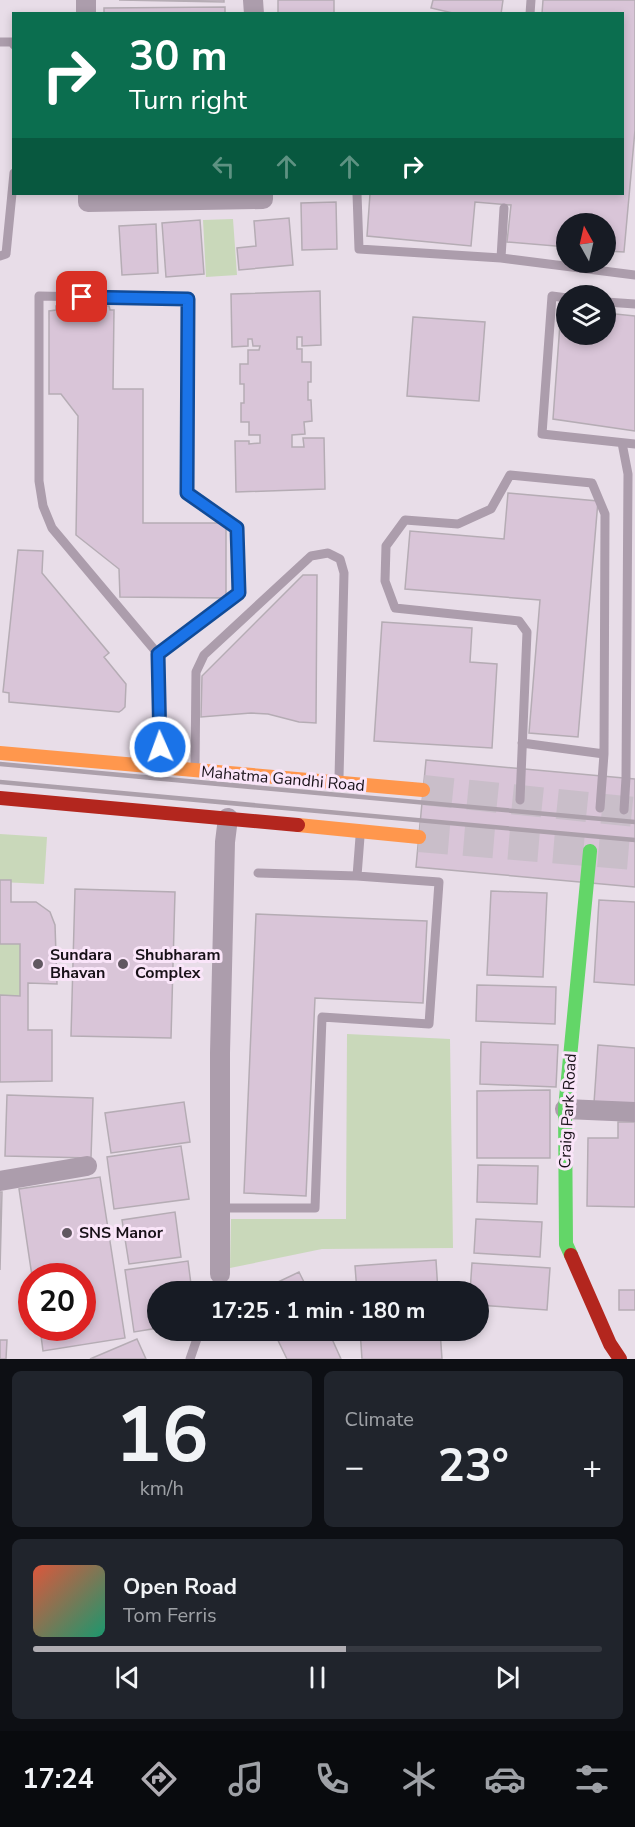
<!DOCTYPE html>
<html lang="en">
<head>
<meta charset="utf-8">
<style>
	:root { --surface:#171b24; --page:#20242c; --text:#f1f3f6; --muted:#9ea1a6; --line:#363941; --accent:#b0adb3 }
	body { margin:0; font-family:"Nunito Sans",sans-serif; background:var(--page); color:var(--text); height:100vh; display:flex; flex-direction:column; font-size:22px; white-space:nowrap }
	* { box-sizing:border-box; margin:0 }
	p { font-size:20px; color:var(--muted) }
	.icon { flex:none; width:33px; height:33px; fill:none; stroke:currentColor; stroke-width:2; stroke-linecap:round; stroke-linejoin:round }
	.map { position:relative; height:1359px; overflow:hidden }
	.details { display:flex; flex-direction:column; gap:12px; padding:12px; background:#0d0f14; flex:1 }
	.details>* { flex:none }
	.top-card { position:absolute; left:12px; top:12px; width:612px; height:183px; border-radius:0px; box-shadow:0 3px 9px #0003; background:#0b6e4f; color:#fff; overflow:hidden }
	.needle { width:39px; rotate:352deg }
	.buttons { position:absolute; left:556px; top:213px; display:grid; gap:12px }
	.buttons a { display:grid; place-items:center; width:60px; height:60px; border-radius:50%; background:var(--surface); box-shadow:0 3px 9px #0003; font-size:30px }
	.speed { position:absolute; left:18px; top:1263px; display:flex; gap:12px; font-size:30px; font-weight:700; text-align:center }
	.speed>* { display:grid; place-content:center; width:78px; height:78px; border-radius:50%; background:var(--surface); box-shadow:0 3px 9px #0003; line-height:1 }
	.speed .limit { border:9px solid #d22; background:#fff; color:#111 }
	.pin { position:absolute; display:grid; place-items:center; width:51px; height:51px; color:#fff; margin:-26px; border-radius:12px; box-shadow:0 3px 9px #0006 }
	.me { position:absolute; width:66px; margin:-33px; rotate:358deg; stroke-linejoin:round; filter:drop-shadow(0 0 4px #0008) }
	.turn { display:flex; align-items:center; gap:21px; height:126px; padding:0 18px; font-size:27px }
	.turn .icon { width:78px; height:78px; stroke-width:2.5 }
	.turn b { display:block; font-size:42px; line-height:51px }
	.lanes { display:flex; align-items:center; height:57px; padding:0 18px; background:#0003; justify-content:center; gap:30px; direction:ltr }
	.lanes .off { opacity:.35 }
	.big { font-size:45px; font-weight:700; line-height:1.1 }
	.details .tile { flex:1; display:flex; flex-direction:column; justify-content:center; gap:9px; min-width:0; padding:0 21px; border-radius:9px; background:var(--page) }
	.details .dial { align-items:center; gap:0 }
	.dial b { font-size:78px; line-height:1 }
	.song { display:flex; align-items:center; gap:18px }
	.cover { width:72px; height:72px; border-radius:9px; background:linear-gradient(135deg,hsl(10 70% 55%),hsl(160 70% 35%)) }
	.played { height:6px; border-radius:3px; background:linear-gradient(90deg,var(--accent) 55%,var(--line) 55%) }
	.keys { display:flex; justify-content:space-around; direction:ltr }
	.heat { display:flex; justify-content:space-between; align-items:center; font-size:33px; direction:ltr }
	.details .tiles { flex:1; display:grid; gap:12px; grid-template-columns:1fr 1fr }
	.tile:last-child { grid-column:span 2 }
	.trip { position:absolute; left:147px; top:1281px; width:342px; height:60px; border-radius:30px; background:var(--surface); box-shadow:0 3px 9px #0003; font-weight:700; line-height:60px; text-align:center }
	.tab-bar { display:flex; height:96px; justify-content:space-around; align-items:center; background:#090b0e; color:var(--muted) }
	.tab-bar .icon { width:42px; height:42px }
	.tab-bar .selected { color:var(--accent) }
	.tab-bar b { font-size:27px; color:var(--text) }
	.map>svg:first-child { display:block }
</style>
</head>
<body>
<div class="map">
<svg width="635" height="1359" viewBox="0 0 635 1359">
	<rect width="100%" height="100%" fill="#e8dde8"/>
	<path fill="#c9d8ba" d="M233 219 237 275 206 277 203 220Z
		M0 834 47 837 44 884 0 882Z
		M0 944H20V996L0 995Z
		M347 1034 450 1039 453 1248 322 1249 230 1268 231 1219H346Z"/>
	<path fill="#d9c5d8" stroke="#b5acb4" stroke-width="1.5" d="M119 0H224V2Z
		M278 0H334V14H278Z
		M433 0H503L501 14H457L431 8Z
		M543 0H635V130L624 252 606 251V224H567V247L507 242 511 205 475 202 471 246 367 236 370 194H622V14H542Z
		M225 7V14H104V8Z
		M336 202 337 249 302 250 301 203Z
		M289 218 293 265 239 270 237 248 256 246 254 221Z
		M200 220 204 274 166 277 162 223Z
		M156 224 158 273 122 275 119 226Z
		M320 291 321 345 302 346V337H297V349H302V362H311V382H308V400H311L312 421 304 422 305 434 292 435V447H304L303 438H324L325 489 236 492 235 441H249V444L260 443V435H249V422H241V403H244V384H240V364H248V350H259L260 346H253L252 339H248V346L232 347 231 294Z
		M56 306H109L110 310H114L113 389H143V523H226V598L120 597 119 569 76 535 78 416 61 394H49V311L56 310Z
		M561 310H567V334H606V313L635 316V431L553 419Z
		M413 317 485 322 479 401 407 396Z
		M508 493 598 501 578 737 529 733 540 600 405 589 410 531 504 539Z
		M18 550 43 551 42 573 109 653 104 657 126 684 125 707 122 710 119 712 9 702V693L3 692Z
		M303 575H317L316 723 299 722 268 714 251 713 201 717 202 676Z
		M382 622 472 628 470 662 497 664 492 748 374 741Z
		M426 760 635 779V887L416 867Z
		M0 880H11V902H36L50 912 55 925 57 984 28 983V1030H52V1081L0 1082V995L20 996V944H0Z
		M75 889 175 892 171 1038 71 1036Z
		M491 891 547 893 543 977 487 975Z
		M599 900 635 902V985L594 982Z
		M256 914 427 921 423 1003 315 998 306 1196 244 1193Z
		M477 985 556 987 555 1024 476 1021Z
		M481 1042 558 1045 556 1087 480 1084Z
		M598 1045 635 1048V1105L594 1103Z
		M550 1090V1158H477V1091Z
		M7 1095 93 1098 91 1158 5 1156Z
		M184 1102 190 1142 111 1153 105 1113Z
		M618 1122H635V1207L587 1206 588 1138H618Z
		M181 1146 189 1199 114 1209 107 1157Z
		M478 1165 538 1166 537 1204 477 1202Z
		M100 1177 125 1338 43 1351 40 1328H82V1276H32L19 1189Z
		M0 1192H2L0 1270Z
		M175 1212 181 1257 129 1264 122 1220Z
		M476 1219 542 1222 540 1257 474 1253Z
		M436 1260 438 1292H357L355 1266Z
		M188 1261 192 1292H158V1328L134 1332 125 1270Z
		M472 1263 550 1268 547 1310 478 1305V1292H470Z
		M299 1272 309 1292H257Z
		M619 1290H635V1310H619Z
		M273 1330H328L341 1359H287Z
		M360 1330H440L442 1359H362Z
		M137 1339 146 1359H90Z
		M0 1340H7L6 1359H0Z"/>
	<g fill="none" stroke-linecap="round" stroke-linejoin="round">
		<path stroke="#c9bec9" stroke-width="30" stroke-dasharray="30 15" stroke-linecap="butt" d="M423 790 635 812
			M419 837 635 855"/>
		<path stroke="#ac9dac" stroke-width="9" d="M530 14 531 0
			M0 42H12L14 45
			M357 194 359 249 501 258 635 275
			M0 256 6 254 14 173
			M501 258 504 208
			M567 298 552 296 542 434 635 444
			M606 302 635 304
			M622 443 628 474 626 778 624 810
			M158 654 239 593 237 528 187 493 188 299 39 296V481L43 506 52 528 158 654 161 763
			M522 743 604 754
			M195 767 196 672 204 655 311 556 328 553 340 559 344 573 339 778
			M520 800 527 632 519 621 395 608 385 581 386 546 405 520 458 524 491 509 510 475 592 483 605 514 604 754 600 808
			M357 876 360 837
			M220 1208H315L322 1017 429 1024 439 882 357 876 258 873
			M214 1292 220 1274
			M190 1359 200 1330"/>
		<path stroke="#ac9dac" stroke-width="20" d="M86 0V14
			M253 0 254 14
			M88 194V202L263 199V194
			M565 1109 635 1112
			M0 1181 87 1166
			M220 1274V1053L225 842 228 818"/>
		<path stroke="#63d668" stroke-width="14" d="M571 1255 566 1244 565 1109 590 851"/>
		<path stroke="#ff974d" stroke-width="14" d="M0 753 423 790
			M298 825 419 837"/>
		<path stroke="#b3261e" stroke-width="14" d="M0 798 298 825
			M571 1255 610 1344 620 1359"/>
		<path stroke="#aca0ab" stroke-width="4.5" d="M0 764 635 822
			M0 782 635 840"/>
	</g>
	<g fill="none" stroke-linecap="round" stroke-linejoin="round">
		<defs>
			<path id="route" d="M82 297 188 299 187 493 237 528 239 593 158 654 160 747"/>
		</defs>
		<use href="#route" stroke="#114b97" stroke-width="15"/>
		<use href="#route" stroke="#1a73e8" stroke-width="10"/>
	</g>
	<g fill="#615861" stroke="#fae5f9" stroke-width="2">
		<circle cx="38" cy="964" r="6"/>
		<circle cx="123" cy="964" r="6"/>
		<circle cx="67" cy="1233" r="6"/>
	</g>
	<g text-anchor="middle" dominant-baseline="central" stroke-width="6" stroke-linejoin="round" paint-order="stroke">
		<g font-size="16" fill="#181118" stroke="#fae5f9">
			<text transform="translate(283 779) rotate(5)">Mahatma Gandhi Road</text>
			<text transform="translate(568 1111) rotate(-87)">Craig Park Road</text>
		</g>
		<g font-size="16" font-weight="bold" fill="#181118" stroke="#fae5f9" text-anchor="start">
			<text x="50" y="955">Sundara<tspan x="50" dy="18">Bhavan</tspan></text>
			<text x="135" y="955">Shubharam<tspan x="135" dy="18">Complex</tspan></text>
			<text x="79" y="1233">SNS Manor</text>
		</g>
	</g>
</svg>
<div class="buttons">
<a><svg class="needle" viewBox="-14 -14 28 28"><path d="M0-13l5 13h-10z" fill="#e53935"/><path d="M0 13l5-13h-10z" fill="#9ea1a6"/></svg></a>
<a><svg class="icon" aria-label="layers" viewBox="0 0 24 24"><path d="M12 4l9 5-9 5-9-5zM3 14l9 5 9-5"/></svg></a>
</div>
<div class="speed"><div class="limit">20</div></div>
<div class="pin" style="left:82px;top:297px;background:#d93025"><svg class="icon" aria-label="arrive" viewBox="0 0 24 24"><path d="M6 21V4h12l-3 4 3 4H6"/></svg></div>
<svg class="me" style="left:160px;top:747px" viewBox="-20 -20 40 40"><circle r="17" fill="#1a73e8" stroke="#fff" stroke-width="3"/><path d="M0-11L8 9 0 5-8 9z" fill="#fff"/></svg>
<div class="trip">17:25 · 1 min · 180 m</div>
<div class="top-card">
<div class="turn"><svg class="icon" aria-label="right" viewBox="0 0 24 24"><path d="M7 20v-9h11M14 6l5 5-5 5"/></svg><div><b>30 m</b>Turn right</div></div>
<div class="lanes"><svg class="icon off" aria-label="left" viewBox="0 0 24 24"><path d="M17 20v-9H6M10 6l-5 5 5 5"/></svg><svg class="icon off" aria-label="ahead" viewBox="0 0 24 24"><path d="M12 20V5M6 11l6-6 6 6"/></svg><svg class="icon off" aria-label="ahead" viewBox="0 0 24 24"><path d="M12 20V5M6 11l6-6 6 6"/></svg><svg class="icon" aria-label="right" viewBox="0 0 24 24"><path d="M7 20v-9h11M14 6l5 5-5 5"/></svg></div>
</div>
</div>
<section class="details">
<div class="tiles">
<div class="tile dial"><b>16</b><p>km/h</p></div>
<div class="tile"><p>Climate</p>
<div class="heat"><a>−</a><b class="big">23°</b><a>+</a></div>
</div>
<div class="tile">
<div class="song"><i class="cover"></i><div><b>Open Road</b><p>Tom Ferris</p></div></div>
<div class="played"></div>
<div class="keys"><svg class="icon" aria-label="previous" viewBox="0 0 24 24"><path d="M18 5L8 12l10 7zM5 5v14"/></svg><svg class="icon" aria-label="pause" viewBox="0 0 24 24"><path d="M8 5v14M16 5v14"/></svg><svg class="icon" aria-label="next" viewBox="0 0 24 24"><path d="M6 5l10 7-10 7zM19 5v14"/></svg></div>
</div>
</div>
</section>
<nav class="tab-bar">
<b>17:24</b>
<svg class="icon selected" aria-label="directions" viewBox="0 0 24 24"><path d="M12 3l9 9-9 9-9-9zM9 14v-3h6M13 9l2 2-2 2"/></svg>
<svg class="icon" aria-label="music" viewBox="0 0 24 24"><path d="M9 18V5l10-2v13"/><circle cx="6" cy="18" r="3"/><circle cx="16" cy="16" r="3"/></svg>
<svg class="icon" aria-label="phone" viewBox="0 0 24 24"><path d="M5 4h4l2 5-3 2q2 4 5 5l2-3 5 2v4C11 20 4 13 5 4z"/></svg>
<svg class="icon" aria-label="climate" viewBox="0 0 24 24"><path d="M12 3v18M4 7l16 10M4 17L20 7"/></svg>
<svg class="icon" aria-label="car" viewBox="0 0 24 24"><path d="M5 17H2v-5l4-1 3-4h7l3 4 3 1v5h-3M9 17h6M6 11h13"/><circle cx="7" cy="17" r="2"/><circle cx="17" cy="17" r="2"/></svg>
<svg class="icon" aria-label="filters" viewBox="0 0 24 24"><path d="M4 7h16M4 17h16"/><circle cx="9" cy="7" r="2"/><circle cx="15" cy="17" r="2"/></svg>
</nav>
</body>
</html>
